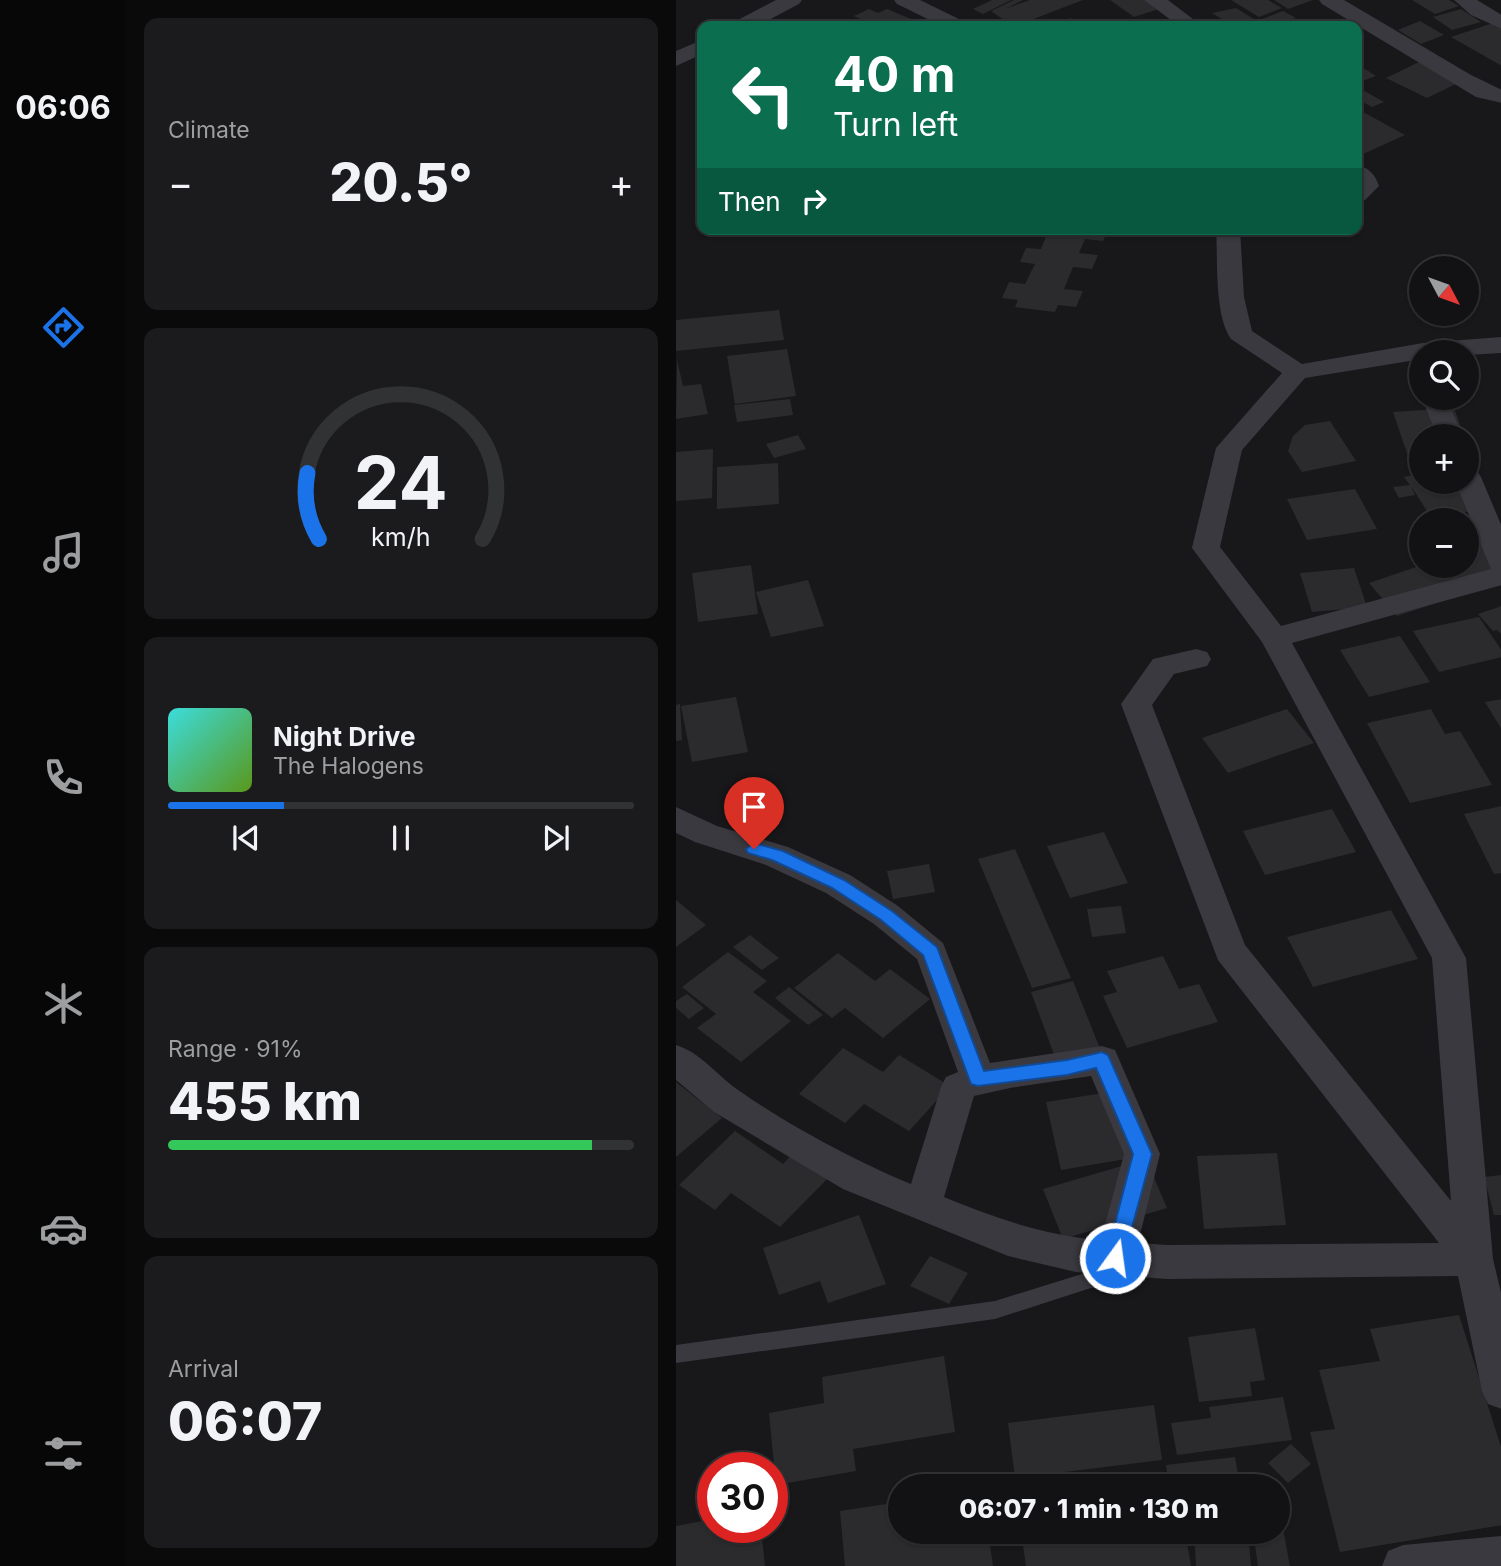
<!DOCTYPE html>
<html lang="en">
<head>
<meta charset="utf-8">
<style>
	:root { --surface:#121214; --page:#1b1b1d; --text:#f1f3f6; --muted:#9c9ea0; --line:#313234; --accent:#1a73e8 }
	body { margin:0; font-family:Inter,sans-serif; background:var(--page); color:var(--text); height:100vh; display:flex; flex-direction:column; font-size:26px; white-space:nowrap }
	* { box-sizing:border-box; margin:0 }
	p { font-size:23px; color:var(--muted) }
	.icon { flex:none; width:38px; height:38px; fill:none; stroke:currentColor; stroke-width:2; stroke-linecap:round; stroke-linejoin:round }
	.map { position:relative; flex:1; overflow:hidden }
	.panel { display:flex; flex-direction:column; gap:18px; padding:18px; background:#0a0a0b; width:550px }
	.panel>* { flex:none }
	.top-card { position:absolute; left:21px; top:21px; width:665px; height:214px; border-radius:14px; box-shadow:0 2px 5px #0004,0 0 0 2px var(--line); background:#0b6e4f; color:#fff; overflow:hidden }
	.needle { width:46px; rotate:131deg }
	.tools { position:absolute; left:733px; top:256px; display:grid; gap:14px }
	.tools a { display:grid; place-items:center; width:70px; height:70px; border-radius:50%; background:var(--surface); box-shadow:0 2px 5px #0004,0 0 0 2px var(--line); font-size:35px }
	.speed { position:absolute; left:21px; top:1452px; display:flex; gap:14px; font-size:35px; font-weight:700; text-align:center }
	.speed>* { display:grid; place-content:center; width:91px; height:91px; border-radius:50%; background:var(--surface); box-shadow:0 2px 5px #0004,0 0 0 2px var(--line); line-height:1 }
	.speed .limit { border:10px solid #d22; background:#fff; color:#111 }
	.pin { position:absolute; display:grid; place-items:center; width:60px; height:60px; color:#fff; margin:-72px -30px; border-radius:50% 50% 50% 0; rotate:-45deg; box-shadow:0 0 7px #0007 }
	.pin .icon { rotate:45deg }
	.me { position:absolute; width:77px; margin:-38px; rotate:14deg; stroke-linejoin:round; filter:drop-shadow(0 0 5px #0008) }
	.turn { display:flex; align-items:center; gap:24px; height:147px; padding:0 21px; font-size:32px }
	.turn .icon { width:91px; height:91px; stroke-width:2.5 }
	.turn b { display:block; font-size:49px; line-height:60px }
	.then { display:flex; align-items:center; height:66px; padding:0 21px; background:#0003; gap:14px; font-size:26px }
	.big { font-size:52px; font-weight:800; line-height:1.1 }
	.panel .widget { flex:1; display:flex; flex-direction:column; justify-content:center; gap:10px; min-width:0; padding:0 24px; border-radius:14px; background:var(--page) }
	.panel .dial { align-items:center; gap:0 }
	.dial svg { height:182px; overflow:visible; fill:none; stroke:var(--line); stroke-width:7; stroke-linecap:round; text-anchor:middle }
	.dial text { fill:var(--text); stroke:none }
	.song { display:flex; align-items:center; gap:21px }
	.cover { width:84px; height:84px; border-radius:10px; background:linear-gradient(135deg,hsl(180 70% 55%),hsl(90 70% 35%)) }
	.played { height:7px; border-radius:4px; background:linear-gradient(90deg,var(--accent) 25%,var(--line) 25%) }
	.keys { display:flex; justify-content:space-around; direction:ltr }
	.heat { display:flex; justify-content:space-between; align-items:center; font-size:38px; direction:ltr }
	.charge { height:10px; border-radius:5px; background:linear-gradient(90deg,#34c759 91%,var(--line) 0) }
	.trip { position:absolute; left:212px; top:1474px; width:402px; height:70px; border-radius:35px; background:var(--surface); box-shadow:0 2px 5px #0004,0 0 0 2px var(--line); font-weight:800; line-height:70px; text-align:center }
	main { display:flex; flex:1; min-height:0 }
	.dock { display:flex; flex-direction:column; width:126px; justify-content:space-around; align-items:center; background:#070708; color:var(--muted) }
	.dock .icon { width:49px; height:49px }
	.dock .on { color:var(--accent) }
	.dock b { font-size:32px; color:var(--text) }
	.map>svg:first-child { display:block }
</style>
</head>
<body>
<main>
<nav class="dock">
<b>06:06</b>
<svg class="icon on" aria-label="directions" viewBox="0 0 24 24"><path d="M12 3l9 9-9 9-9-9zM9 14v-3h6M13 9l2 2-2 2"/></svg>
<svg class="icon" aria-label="music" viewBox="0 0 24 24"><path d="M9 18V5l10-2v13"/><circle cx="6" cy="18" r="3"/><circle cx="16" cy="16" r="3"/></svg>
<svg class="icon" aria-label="phone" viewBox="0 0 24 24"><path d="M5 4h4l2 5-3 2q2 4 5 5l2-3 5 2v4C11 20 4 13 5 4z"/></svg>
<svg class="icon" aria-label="climate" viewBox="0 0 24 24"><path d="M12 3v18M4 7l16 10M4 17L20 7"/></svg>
<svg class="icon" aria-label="car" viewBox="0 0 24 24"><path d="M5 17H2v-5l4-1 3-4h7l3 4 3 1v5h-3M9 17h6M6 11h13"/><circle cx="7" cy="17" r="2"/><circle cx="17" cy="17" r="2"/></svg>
<svg class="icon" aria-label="filters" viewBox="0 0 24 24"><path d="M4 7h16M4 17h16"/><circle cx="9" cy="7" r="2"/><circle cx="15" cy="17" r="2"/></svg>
</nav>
<section class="panel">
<div class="widget"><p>Climate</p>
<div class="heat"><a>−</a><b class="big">20.5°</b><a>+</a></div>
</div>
<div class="widget dial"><svg viewBox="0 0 100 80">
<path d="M14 69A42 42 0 1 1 86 69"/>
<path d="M14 69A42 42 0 0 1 9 40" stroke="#1a73e8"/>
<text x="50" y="56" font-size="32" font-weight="700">24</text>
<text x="50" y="72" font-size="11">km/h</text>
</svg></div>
<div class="widget">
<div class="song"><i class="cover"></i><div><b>Night Drive</b><p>The Halogens</p></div></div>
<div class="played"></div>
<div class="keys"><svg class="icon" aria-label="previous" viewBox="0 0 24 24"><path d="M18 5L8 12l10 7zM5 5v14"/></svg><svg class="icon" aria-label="pause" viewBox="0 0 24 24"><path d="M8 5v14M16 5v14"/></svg><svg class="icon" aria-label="next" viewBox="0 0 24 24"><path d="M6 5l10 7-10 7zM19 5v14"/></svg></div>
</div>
<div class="widget"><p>Range · 91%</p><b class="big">455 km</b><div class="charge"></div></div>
<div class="widget"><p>Arrival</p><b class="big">06:07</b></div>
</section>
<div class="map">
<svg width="826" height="1566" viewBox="0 0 826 1566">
	<rect width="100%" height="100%" fill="#18181a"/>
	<path fill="#2b2b2e" d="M316 0H335L307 14 297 9Z
		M338 0H347L329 9 354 0H407L347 23 340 19 331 22 315 11Z
		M434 0H488L495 5 458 17Z
		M555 0H592L606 8 583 17Z
		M598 0H637L612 9Z
		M736 0H773L783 6 759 14Z
		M560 8 581 21 607 11 620 18 605 24 609 26H557L536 13Z
		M193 9 202 13 211 9 235 19 227 23 234 26H175L187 20 178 16Z
		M785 9 805 22 776 30 757 17Z
		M394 18 415 26H381Z
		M744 21 768 35 745 44 722 30Z
		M817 23 826 29V66L775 37Z
		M743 62 784 82 751 98 710 78Z
		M681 64 700 76 681 83Z
		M687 90 708 102 696 107 681 99V93Z
		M689 113 729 135 687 154 681 151V117Z
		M358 229H433L427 241 409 239 403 253 422 255 416 269 397 267 388 289 407 291 400 307 382 305 379 312 339 307 342 300 326 298 333 282 349 284 359 264 344 262 350 248 365 249 371 234 356 233Z
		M103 310 108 340 0 351V320Z
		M111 349 120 396 59 404 51 356Z
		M1 360 7 386 25 384 32 414 0 419Z
		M114 399 117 415 61 422 58 405Z
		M778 408 788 436H746V461L734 462 717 412Z
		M654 421 680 461 626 472 612 451 617 436 629 425Z
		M122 435 130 449 98 458 90 444Z
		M37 449 36 498 0 501V452Z
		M102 463 103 504 41 509V467Z
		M746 473V481H791V474L814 507 756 519 735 486 739 495 723 498 717 487 734 485 728 477Z
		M679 489 701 529 631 540 611 499Z
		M815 537 826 581 721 616 693 583 746 565H791V545Z
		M75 565 82 614 22 622 16 573Z
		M678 568 691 607 636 612 624 573Z
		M132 580 148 626 95 637 80 592Z
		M826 606V635L821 630 817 631 802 614Z
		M803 617 826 651V657L763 672 737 631Z
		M724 636 754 682 693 697 664 650Z
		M60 697 72 752 16 762 5 706Z
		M826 699V730L809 702Z
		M4 704 6 740 0 741V705Z
		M611 709 638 743 552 773 526 738Z
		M755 709 769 734 784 731 816 785 734 803 691 723Z
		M826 806V873L818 874 788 814Z
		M656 809 680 852 589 875 567 831Z
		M428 832 452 883 394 898 371 846Z
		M339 849 395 978 356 988 302 859Z
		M253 864 259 892 217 899 211 871Z
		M0 900 30 925 0 947Z
		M445 906 450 933 416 937 411 909Z
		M715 910 742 959 637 987 611 937Z
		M74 935 103 958 86 970 57 947Z
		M52 952 91 981 77 992 115 1021 65 1062 21 1028 40 1014 6 987Z
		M162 953 199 981 214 969 254 999 207 1038 169 1008 156 1018 118 988Z
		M487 956 503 989 523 984 542 1022 451 1048 427 996 441 992 431 971Z
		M397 981 427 1056 383 1068 355 992Z
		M113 987 147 1015 132 1025 99 998Z
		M11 994 28 1008 13 1019 0 1008V1001Z
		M167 1048 207 1072 223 1055 274 1086 233 1131 188 1104 169 1123 123 1094Z
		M0 1082 46 1118 0 1157Z
		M440 1091 456 1158 385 1170 370 1102Z
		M59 1131 107 1164 122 1148 158 1172 104 1227 55 1193 39 1210 3 1185Z
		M601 1153 610 1225 528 1229 521 1156Z
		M470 1159 491 1208 387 1239 367 1189Z
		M826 1175V1215H818L808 1177Z
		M183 1215 210 1284 152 1303 144 1281 103 1295 87 1248Z
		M254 1256 292 1273 273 1304 234 1286Z
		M783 1315 826 1450V1525L664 1552 634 1432 659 1429 643 1370 704 1361 694 1329Z
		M579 1328 589 1380 574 1382 576 1396 523 1402 512 1337Z
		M268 1356 279 1432 177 1449 180 1471 100 1485 93 1413 148 1403 146 1377Z
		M607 1397 616 1440 501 1455 495 1423 535 1418 533 1407Z
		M478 1405 486 1460 339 1478 332 1423Z
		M615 1444 635 1464 612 1483 592 1463Z
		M559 1457 563 1480 535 1483 536 1486H493L490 1465Z
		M224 1502V1531H312L317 1566H169L164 1511Z
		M602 1502 614 1566H582L577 1531H602Z
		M37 1519V1528H85L89 1566H0V1526Z
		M345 1531H509L515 1566H350Z
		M518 1531H572L575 1566H520Z"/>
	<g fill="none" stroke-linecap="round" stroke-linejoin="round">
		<path fill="#39393f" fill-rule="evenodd" d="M451 1260 458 1262 461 1268 458 1274 319 1319 0 1363V1345L319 1301Z"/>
		<path fill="#39393f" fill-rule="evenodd" d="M100 0H126L123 4 81 26H55L58 22Z
			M218 0H244L289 22 292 26H266L221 4Z
			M468 0H492L526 26H503Z
			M643 0H668L795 75 826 90V103L800 97 646 4Z
			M778 0H801L826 15V29L795 15Z
			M26 40V54L0 66V51Z
			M681 165C693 168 699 174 703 186L689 200 681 202Z
			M540 229H564L568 297 576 331 626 364 747 343 826 337V353L791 355V352H746V359L629 378 566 450 544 547 605 626 815 569 779 481H791V469L801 471 805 477 826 527V585L616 643 790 958 817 1259 826 1297V1409L812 1404 806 1391 782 1276 491 1279 400 1272 332 1256 167 1189 38 1112 0 1080V1045C26 1053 42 1077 65 1092 114 1126 179 1161 235 1184L265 1087 270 1077 282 1072 241 959 198 924 150 893 90 865 19 842 0 833V807L41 826 112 847 174 875 222 906 267 943 314 1063 426 1046 439 1050 484 1154 462 1243 491 1245 763 1243 542 960 445 704 477 659 520 649 531 652 535 659 531 666 498 674 476 705 569 945 775 1201 756 958 586 642 516 548 540 448 606 373 555 339C538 315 542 259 540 229ZM415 1076 448 1154 425 1240C369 1236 319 1218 268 1197L298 1096 334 1088Z
			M762 398 771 400 787 436H761L749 406 753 400Z
			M826 1536V1566H706L712 1551 727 1545Z"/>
	</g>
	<path fill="#1a73e8" stroke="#114b97" stroke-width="2" d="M78 843 107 851 168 880 216 911 261 947 308 1071 391 1060 426 1052 432 1055 476 1154 446 1264 439 1266 433 1264 430 1258 457 1154 420 1068 391 1075 302 1086 295 1084 247 955 205 920 156 888 96 860 72 853 70 849Z"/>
</svg>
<div class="tools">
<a><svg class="needle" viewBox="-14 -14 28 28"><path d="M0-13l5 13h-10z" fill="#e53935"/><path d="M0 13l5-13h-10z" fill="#9c9ea0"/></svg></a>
<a><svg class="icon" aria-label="search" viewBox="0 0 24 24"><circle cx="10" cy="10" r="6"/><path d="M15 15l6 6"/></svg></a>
<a>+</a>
<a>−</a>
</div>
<div class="speed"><div class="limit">30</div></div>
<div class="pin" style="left:78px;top:849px;background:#d93025"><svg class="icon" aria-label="arrive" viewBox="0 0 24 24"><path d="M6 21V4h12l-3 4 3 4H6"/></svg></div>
<svg class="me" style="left:439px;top:1258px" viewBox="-20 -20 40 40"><circle r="17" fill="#1a73e8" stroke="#fff" stroke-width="3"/><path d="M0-11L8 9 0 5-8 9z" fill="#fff"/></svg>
<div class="trip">06:07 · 1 min · 130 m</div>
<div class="top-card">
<div class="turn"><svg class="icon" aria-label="left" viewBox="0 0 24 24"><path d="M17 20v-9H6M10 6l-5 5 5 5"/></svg><div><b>40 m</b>Turn left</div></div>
<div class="then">Then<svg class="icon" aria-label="right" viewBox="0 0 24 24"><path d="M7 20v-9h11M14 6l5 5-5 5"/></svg></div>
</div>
</div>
</main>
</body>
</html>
